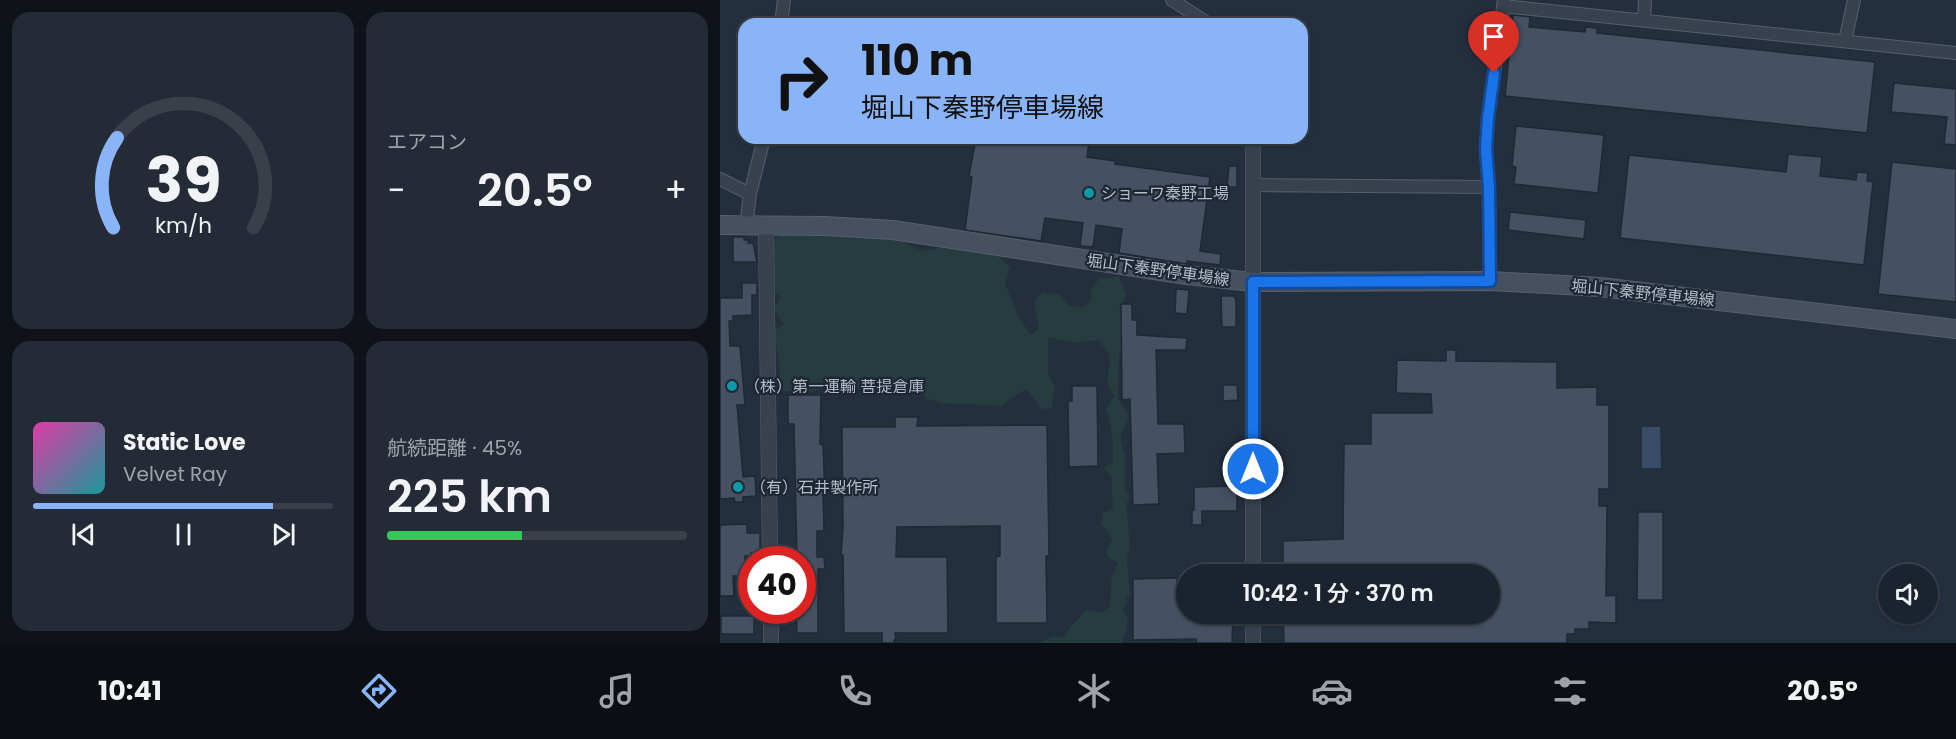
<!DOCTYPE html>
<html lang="ja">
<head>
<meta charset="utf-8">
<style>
	:root { --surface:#1b232e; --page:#242b36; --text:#f1f3f6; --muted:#a0a4aa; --line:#39404a; --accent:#8ab4f8 }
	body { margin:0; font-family:Poppins,"Noto Sans JP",sans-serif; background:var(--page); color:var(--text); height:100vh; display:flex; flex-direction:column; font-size:22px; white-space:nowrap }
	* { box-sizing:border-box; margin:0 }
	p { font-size:20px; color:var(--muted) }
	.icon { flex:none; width:33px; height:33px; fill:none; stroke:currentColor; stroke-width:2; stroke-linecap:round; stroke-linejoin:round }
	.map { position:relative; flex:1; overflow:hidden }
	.panel { display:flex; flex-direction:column; gap:12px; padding:12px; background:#0f1319; width:720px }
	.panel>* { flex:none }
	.hud { position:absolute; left:18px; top:18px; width:570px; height:126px; border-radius:18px; box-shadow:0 2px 4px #0004,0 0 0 2px var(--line); background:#8ab4f8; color:#111; overflow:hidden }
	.tools { position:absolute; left:1158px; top:564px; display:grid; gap:12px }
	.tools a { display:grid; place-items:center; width:60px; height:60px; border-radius:50%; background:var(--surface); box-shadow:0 2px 4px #0004,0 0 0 2px var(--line); font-size:30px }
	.speed { position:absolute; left:18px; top:546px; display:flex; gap:12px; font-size:30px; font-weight:700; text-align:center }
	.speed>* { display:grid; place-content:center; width:78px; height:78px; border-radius:50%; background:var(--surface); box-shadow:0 2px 4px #0004,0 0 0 2px var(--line); line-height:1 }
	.speed .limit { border:9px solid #d22; background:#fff; color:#111 }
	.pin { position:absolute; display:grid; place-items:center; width:51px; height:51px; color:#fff; margin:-62px -26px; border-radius:50% 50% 50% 0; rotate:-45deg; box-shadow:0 0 6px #0007 }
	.pin .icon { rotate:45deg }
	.me { position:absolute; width:66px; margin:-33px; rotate:0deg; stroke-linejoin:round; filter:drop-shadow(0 0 4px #0008) }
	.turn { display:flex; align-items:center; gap:21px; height:126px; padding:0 24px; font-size:27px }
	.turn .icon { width:78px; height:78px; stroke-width:2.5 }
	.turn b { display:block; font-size:42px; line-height:51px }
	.big { font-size:45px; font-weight:600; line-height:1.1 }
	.panel .card { flex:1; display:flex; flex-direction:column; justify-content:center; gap:9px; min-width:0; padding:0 21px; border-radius:18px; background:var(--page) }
	.panel .dial { align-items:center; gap:0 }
	.dial svg { height:156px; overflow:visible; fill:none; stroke:var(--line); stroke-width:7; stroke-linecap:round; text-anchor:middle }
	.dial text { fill:var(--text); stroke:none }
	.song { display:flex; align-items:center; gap:18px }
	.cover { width:72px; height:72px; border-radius:9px; background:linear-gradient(135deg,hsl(320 70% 55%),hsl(180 70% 35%)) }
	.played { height:6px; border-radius:3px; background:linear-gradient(90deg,var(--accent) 80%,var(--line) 80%) }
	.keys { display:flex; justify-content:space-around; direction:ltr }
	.heat { display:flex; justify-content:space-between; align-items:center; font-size:33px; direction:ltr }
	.charge { height:9px; border-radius:4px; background:linear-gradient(90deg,#34c759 45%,var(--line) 0) }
	.panel .tiles { flex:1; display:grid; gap:12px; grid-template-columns:repeat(2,1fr) }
	.trip { position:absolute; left:456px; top:564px; width:324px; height:60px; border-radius:30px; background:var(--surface); box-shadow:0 2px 4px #0004,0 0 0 2px var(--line); font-weight:600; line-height:60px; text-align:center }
	.tab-bar { display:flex; height:96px; justify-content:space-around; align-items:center; background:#0b0e12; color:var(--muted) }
	.tab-bar .icon { width:42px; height:42px }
	.tab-bar .selected { color:var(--accent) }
	.tab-bar b { font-size:27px; color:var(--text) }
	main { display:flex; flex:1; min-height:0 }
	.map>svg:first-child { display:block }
</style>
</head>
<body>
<main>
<section class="panel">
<div class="tiles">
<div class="card dial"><svg viewBox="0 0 100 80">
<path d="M14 69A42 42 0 1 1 86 69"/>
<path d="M14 69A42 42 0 0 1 16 23" stroke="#8ab4f8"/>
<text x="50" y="56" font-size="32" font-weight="700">39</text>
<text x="50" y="72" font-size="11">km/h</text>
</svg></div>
<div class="card"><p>エアコン</p>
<div class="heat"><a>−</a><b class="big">20.5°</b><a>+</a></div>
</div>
<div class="card">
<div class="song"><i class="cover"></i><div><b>Static Love</b><p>Velvet Ray</p></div></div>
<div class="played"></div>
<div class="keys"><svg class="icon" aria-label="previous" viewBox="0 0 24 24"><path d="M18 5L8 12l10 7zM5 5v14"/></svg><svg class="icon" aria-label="pause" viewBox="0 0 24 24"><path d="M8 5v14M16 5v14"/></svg><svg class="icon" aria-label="next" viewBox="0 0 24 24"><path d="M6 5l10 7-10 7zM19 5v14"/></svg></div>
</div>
<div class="card"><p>航続距離 · 45%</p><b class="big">225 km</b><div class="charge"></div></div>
</div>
</section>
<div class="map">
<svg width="1236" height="643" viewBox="0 0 1236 643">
	<rect width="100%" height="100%" fill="#242f3e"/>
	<path fill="#263c3f" d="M70 231 104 233 132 238 148 237 163 238 182 242 203 251 230 246 256 250 279 256 290 268 285 284 299 318 311 335 319 328 314 301 323 292 340 295 349 306 363 307 371 301V289L380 278 399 277 406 295 399 311 403 324 404 344 399 355 398 398 407 412 408 419 401 435V443L405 453V490L410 496 406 505 410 545 407 559 410 597 406 598 407 603 403 610C411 620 406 633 401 643H320L333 636 344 638C349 626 358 621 366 610L382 613 390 606 391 580 398 563 389 558 386 550 392 540 389 532 381 525 383 513 393 508 391 475 384 468 393 462C394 446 392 424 386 409L394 396C380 376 395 366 388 352 385 348 381 344 378 340L356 343 328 337V375L335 386 331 408 321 409 307 389 288 400 282 406 221 403 206 398 200 389H166L151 393 138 388 125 391 111 388 104 384 103 388 92 392 61 391 55 382 60 375C58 362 58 342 53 332L64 324 54 309 61 297 55 292 53 241 59 235Z"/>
	<path fill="#394c67" d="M922 427H940L941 468H922Z"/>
	<path fill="#455162" stroke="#1f2835" stroke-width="1.5" d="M793 15 810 17 809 27 865 32 866 27 877 28V33L1155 62 1147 133 785 96Z
		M1174 83 1236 89V145L1224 144 1227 117 1171 112Z
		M796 126 884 135 878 193 794 184 796 167 792 166Z
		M256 138H365V142H369L367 157 395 161V164L490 177 480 251 501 254 500 265 467 261V264L399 253 402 229 376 225 373 247 360 246 363 223 325 218 321 241 245 230 252 177 249 176Z
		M1068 154 1102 157 1100 176 1136 180 1137 172 1148 173 1147 181 1153 182 1144 265 900 238 909 155 1066 172Z
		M1172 162 1236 169V302L1158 294Z
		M509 166H517V187H507Z
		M790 212 866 220 864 239 788 230Z
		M13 237H24V240H29L28 243H33L37 262H13Z
		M22 283H37V295H32V315L13 316V321H9L10 344V346H20L25 405H17L23 477 35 476 36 496 23 497V502H15L14 498 0 499V298H22Z
		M456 289 469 290 467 314 455 313Z
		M501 296H514L516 300V327H502Z
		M401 304H412V320H417V335L467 338 466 350H436L438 424H464L465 453 437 454 439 504 413 505 410 399 402 400Z
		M726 350H736V361L837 362V388L877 387V405H889V489H879V506H887L886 596 896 595V623L869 622V629H855V634H847V643H564L563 614H770V574H563V541L623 539 624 444H651V413H712L711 394 676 393 677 360 726 361Z
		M503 385H517L518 400 503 401Z
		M352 386H377L378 466 349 467 348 401H352Z
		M68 395H101L100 444 103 445 105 494H103L104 531H97V557H104L105 569H98V633H77L76 610H82V560H77L74 424H68Z
		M175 417H198L197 426 327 425 329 556H326L327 623H276V557L280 556V526L177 527 176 557H227L228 633H175L176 640H174V643H162V633H124L123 555H121L123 528 122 427H175Z
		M517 486V511H482V525H472V510H474V487Z
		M918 512H943V600H917Z
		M27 524V533H40V553H31V556H25V576H13L14 596H0V525Z
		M457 578V586H466V614H513L512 643H476V639L413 640V579Z
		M1 616H34V634H1Z"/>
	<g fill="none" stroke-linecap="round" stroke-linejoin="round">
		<defs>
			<path id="minor" d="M452 0 489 24
				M783 6 1236 53
				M924 20 925 0
				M61 24 64 0
				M1125 41 1134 0
				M0 179 30 194
				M533 185 769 187
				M26 226 30 194 44 138
				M770 281 769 187 766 149 768 118 784 0"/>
			<path id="tertiary" d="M533 138V574
				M46 227 50 560
				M51 610V643
				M533 614V643"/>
			<path id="secondary" d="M0 225 105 226 173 230 467 275 533 282 770 281 880 287 1236 329"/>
		</defs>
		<use href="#minor" stroke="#565f6c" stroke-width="14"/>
		<use href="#tertiary" stroke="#565f6c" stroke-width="16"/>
		<use href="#secondary" stroke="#565f6c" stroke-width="20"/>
		<use href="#minor" stroke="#38414e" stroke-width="12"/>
		<use href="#tertiary" stroke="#38414e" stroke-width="15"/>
		<use href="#secondary" stroke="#465061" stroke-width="18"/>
	</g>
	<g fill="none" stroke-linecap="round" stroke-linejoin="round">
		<defs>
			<path id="route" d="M533 469V282L770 281 769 187 766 149 768 118 774 73"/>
		</defs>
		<use href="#route" stroke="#114b97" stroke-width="15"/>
		<use href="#route" stroke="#1a73e8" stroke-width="10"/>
	</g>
	<g fill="#0f9aa8" stroke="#1d2633" stroke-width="2">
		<circle cx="369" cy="193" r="6"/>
		<circle cx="12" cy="386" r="6"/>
		<circle cx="18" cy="487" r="6"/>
	</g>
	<g text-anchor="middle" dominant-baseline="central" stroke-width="4.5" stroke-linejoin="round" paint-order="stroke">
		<g font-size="16" fill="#b4bcc9" stroke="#1d2633" text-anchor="start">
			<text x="381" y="193">ショーワ秦野工場</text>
			<text x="24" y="386">（株）第一運輸 菩提倉庫</text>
			<text x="30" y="487">（有）石井製作所</text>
		</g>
		<g font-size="16" fill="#b4bcc9" stroke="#1d2633">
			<text transform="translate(438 270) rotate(8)">堀山下秦野停車場線</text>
			<text transform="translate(923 293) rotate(6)">堀山下秦野停車場線</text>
		</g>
	</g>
</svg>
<div class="tools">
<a><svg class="icon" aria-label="sound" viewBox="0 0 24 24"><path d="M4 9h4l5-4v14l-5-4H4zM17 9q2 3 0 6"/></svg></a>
</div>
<div class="speed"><div class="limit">40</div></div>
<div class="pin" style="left:774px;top:73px;background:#d93025"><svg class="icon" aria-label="arrive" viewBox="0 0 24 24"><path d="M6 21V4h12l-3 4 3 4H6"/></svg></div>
<svg class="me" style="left:533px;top:469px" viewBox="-20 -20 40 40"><circle r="17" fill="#1a73e8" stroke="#fff" stroke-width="3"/><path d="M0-11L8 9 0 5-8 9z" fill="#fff"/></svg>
<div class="trip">10:42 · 1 分 · 370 m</div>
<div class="hud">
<div class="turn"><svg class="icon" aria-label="right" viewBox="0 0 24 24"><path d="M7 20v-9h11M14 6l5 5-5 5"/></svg><div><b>110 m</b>堀山下秦野停車場線</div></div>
</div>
</div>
</main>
<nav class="tab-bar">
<b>10:41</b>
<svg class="icon selected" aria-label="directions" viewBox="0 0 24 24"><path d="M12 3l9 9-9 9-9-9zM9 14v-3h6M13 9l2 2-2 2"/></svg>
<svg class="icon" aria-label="music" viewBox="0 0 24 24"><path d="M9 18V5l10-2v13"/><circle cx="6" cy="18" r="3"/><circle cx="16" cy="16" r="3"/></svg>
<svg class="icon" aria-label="phone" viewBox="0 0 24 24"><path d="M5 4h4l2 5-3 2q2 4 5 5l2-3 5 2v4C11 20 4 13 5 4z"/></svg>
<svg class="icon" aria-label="climate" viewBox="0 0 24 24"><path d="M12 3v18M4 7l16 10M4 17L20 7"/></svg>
<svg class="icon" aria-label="car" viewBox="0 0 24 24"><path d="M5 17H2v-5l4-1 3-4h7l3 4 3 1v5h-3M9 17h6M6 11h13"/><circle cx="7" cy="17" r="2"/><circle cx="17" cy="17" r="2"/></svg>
<svg class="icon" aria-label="filters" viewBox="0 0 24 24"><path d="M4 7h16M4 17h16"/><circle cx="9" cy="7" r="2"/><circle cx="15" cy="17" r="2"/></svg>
<b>20.5°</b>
</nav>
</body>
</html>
